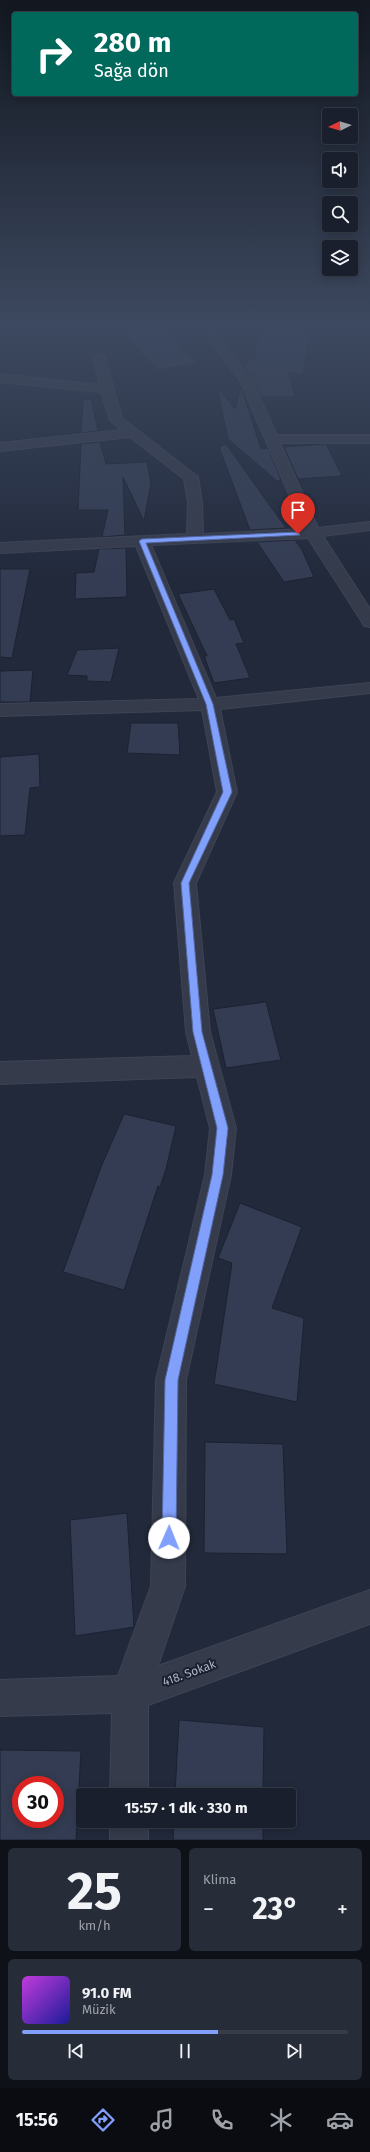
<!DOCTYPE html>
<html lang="tr">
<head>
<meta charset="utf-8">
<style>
	:root { --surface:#191f2c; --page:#262c38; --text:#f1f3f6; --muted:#9fa2a9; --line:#373d48; --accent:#80a0fc }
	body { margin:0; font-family:"Fira Sans",sans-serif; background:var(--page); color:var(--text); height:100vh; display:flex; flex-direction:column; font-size:15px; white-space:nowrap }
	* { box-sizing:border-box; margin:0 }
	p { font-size:13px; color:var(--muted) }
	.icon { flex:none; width:22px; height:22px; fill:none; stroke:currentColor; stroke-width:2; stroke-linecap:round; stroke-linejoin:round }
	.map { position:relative; height:1840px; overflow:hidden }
	.drawer { display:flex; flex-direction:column; gap:8px; padding:8px; background:#0e1118; flex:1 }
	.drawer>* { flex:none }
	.banner { position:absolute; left:12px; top:12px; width:346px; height:84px; border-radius:4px; box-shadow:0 2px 10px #0003,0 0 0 1px var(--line); background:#00695c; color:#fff; overflow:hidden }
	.needle { width:26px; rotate:265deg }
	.buttons { position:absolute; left:322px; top:108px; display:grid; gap:8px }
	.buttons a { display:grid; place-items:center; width:36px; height:36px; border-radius:4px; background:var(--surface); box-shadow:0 2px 10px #0003,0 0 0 1px var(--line); font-size:20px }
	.speed { position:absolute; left:12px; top:1776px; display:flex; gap:8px; font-size:20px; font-weight:700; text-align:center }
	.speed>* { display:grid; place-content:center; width:52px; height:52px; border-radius:50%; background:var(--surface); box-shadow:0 2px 10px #0003,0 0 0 1px var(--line); line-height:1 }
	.speed .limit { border:6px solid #d22; background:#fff; color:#111 }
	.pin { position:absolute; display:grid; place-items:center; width:34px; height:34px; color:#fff; margin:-41px -17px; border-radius:50% 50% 50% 0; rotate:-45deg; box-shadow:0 0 4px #0007 }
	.pin .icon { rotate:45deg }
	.me { position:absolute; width:44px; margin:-22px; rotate:1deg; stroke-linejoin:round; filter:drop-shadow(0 0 3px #0008) }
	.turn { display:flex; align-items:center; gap:14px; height:84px; padding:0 16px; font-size:18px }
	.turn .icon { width:52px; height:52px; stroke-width:2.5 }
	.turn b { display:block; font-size:28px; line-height:34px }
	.big { font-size:30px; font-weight:700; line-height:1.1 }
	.drawer .card { flex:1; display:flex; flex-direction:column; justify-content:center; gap:6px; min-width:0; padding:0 14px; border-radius:6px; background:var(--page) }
	.drawer .dial { align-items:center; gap:0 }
	.dial b { font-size:52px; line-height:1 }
	.song { display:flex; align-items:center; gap:12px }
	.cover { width:48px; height:48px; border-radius:6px; background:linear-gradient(135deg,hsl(290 70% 55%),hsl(240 70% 35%)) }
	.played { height:4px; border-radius:2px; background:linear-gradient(90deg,var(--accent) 60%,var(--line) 60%) }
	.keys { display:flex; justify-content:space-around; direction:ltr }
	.heat { display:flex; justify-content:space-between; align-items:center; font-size:22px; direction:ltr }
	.drawer .tiles { flex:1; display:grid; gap:8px; grid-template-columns:1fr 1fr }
	.card:last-child { grid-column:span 2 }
	.trip { position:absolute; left:76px; top:1788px; width:220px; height:40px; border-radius:4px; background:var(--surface); box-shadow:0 2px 10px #0003,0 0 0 1px var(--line); font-weight:700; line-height:40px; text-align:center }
	.tabs { display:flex; height:64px; justify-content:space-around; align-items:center; background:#0a0c12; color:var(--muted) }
	.tabs .icon { width:28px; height:28px }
	.tabs .selected { color:var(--accent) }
	.tabs b { font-size:18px; color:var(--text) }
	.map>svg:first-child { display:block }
</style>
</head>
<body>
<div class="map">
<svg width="370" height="1840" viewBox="0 0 370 1840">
	<rect width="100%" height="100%" fill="#21293b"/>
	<path fill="#333c52" stroke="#1c2232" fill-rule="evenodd" d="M138 322H166L176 340 197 364 158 370 119 329 140 326Z
		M258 329H310L303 374 289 373 295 397H261L254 382 245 369 247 359 255 360Z
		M241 386 261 449 268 448 281 480 277 481 228 439 217 387 235 409Z
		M91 399 98 431 81 433 83 400Z
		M100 442 106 464 147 462 151 483 144 521 123 477 125 535 102 537 108 510H78L81 444Z
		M226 444 286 528 250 530 219 447Z
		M326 444 342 476 298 479 284 447Z
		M295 540 302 550 314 577 284 582 257 542Z
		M126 548 127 597 75 599 76 573 94 572 99 549Z
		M0 569H30L12 658 0 657Z
		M214 589 230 620 234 619 244 643 236 644 250 678 214 683 204 656H207L178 594Z
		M119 648 111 682 87 681V676L67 675 77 650Z
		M33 670 30 702H0V671Z
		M131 723H178L180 755 127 753Z
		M39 754 40 787 30 788 25 835 0 836V757Z
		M266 1002 281 1060 226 1068 213 1009Z
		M124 1114 176 1126 166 1169 160 1187 158 1186 124 1290 63 1272 101 1167Z
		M240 1203 302 1227 272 1308 304 1318 297 1402 214 1384 232 1263 218 1258Z
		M205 1442 283 1444 287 1554 204 1553Z
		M127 1513 134 1627 75 1636 70 1520Z
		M179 1720 264 1727 263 1795H175Z
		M0 1750 81 1751 76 1840H0ZM21 1785H55V1819H21Z
		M174 1821H263V1840H173Z"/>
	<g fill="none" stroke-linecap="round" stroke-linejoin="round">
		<defs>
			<path id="minor" d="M197 322H209L253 383 277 435H370V443H280L318 528 370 522V530L323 536 370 609V627L364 626 362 622 308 538 151 545 216 698 370 683V693L220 709 237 792 196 883 210 1032 236 1128 231 1175 186 1380 185 1586 158 1666 370 1590V1624L148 1705V1795H110L112 1713 0 1716V1680L118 1676 151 1586 156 1380 205 1175 210 1128 197 1077 0 1084V1062L192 1056 186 1032 174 883 217 792 202 710 0 716V704L199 699 136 546 0 553V543L187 534 188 503 184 479 130 437 0 451V443L121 430 110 420 101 392 0 382V374L99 385 94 358 100 354 104 355 122 418 198 477 202 503 203 534 304 529 241 383Z
				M110 1821H148V1840H110Z"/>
			<path id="tertiary" d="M370 322V325H367L204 328 198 325 202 322Z"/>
		</defs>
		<use href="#minor" stroke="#3e4454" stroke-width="2"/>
		<use href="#tertiary" stroke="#3e4454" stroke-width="2"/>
		<use href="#minor" fill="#353b4b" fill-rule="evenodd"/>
		<use href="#tertiary" fill="#353b4b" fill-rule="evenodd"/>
	</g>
	<linearGradient id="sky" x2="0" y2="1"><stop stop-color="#121720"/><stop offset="0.56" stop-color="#3d4960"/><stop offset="1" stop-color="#3d4960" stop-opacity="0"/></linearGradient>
	<rect width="370" height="580" fill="url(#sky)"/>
	<path fill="#80a0fc" stroke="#5368a4" d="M298 532 300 535 146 543 213 704 232 792 189 883 202 1032 228 1128 223 1175 178 1380 176 1538 174 1543 169 1545 164 1543 162 1538 165 1380 212 1175 217 1128 193 1032 181 883 223 792 206 704 139 541 142 539Z"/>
	<g text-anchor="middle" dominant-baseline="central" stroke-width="4" stroke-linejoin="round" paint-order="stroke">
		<g font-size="12" fill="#b0b6c7" stroke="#1a2030">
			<text transform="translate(189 1673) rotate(-20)">418. Sokak</text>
		</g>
	</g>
</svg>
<div class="buttons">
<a><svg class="needle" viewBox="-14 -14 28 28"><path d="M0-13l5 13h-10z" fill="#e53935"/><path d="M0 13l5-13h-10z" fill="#9fa2a9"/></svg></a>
<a><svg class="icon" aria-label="sound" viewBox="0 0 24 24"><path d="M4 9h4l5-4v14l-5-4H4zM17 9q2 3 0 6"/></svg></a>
<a><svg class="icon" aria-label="search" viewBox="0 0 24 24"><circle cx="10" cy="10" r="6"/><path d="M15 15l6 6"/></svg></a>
<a><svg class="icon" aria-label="layers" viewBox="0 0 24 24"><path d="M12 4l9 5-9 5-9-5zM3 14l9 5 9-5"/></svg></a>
</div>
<div class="speed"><div class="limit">30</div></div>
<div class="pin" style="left:298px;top:534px;background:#d93025"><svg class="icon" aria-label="arrive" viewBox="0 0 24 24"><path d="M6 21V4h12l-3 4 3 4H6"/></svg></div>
<svg class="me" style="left:169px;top:1538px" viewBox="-20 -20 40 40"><circle r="19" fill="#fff"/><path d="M0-13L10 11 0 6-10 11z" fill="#80a0fc"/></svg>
<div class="trip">15:57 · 1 dk · 330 m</div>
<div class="banner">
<div class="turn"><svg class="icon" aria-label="right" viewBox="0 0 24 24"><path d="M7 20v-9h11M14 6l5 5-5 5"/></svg><div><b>280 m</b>Sağa dön</div></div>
</div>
</div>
<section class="drawer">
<div class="tiles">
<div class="card dial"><b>25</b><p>km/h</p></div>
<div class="card"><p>Klima</p>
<div class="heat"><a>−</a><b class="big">23°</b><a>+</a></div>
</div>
<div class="card">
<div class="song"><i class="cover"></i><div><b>91.0 FM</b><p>Müzik</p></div></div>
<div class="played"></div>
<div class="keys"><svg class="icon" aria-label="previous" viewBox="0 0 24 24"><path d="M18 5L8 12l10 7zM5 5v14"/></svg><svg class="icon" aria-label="pause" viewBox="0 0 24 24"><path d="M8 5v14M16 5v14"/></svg><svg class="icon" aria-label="next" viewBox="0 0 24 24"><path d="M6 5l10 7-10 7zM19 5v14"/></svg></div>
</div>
</div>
</section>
<nav class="tabs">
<b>15:56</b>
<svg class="icon selected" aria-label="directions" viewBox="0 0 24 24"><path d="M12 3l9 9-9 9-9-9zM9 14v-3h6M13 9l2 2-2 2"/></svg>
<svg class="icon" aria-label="music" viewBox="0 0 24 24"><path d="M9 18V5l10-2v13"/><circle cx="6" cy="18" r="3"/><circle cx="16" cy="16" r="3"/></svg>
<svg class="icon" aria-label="phone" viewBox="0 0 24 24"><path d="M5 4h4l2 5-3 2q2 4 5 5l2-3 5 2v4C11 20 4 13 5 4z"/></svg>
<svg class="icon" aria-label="climate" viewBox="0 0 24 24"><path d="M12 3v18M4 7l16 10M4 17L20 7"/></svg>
<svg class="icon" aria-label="car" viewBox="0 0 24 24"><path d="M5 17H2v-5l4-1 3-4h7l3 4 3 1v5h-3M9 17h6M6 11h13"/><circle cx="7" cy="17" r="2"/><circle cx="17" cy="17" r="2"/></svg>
</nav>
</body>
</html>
